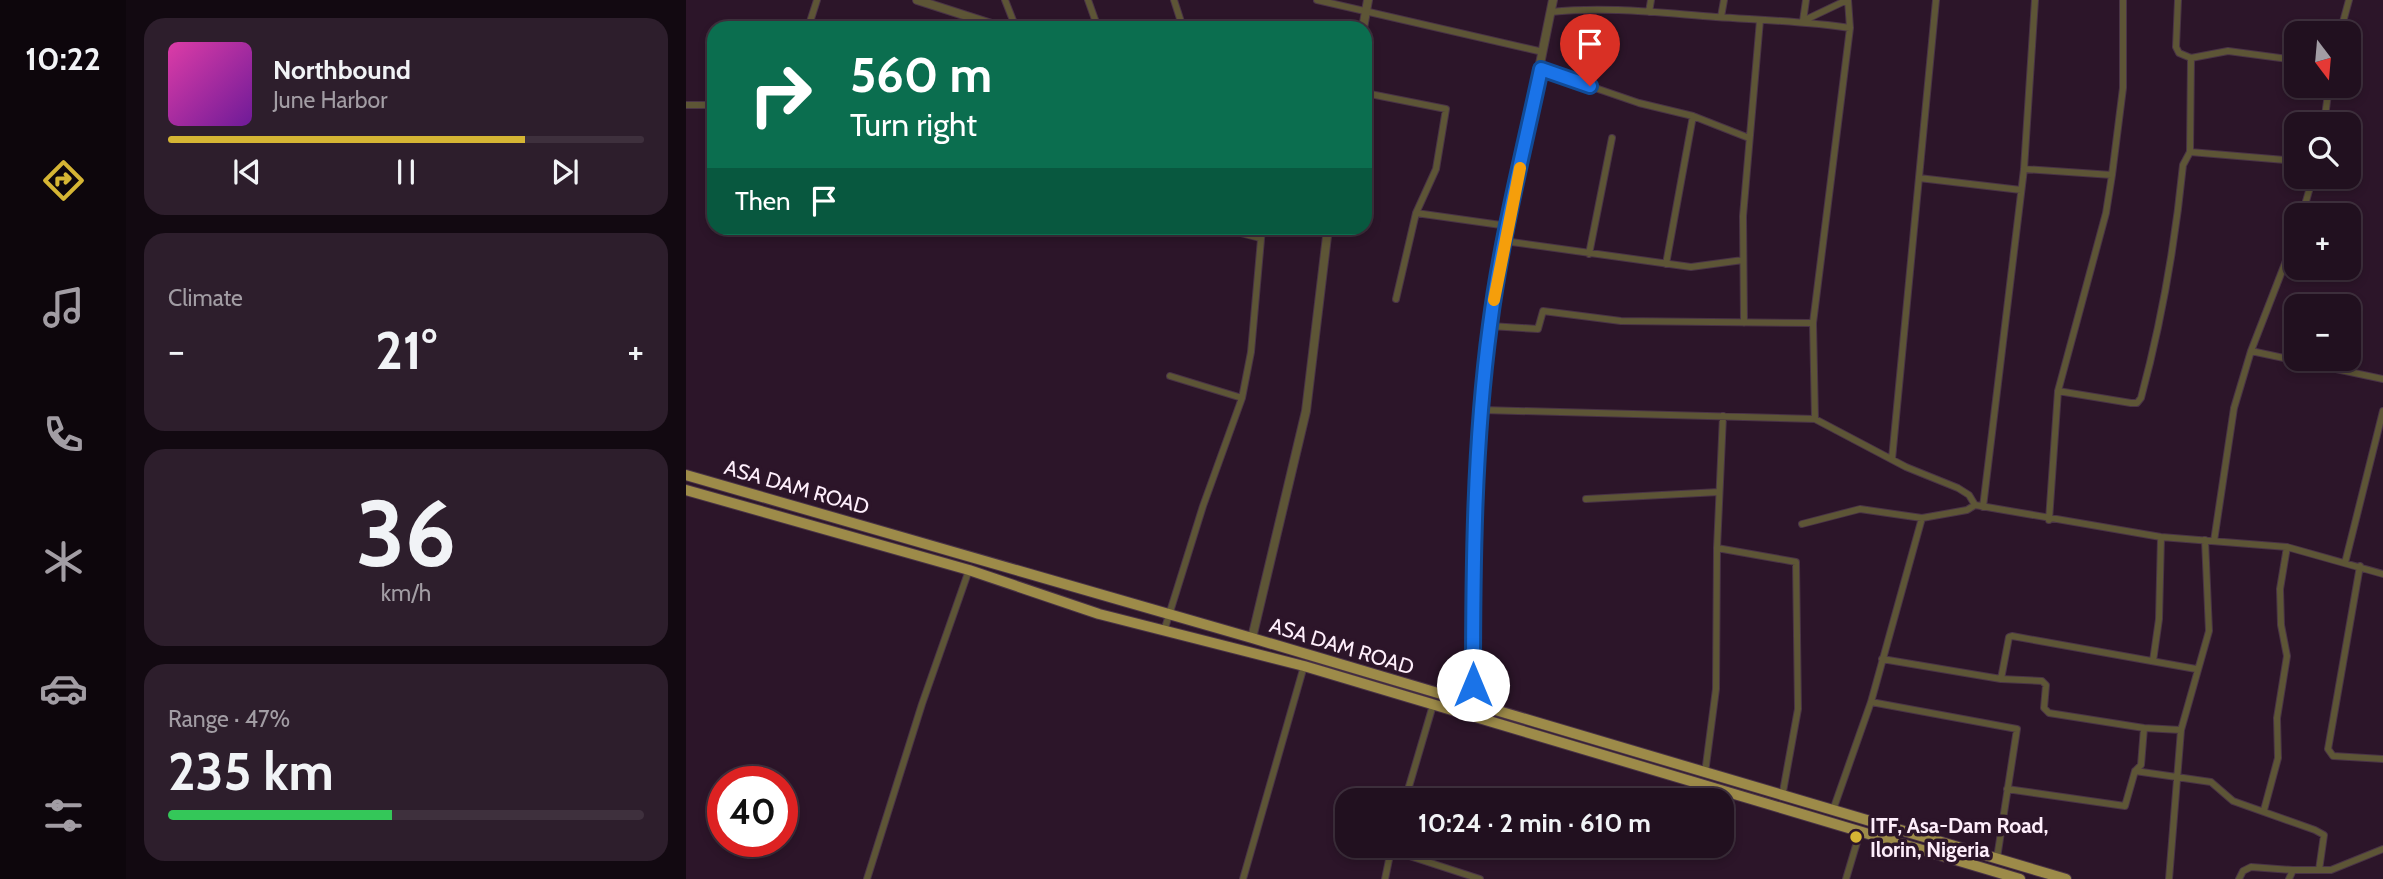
<!DOCTYPE html>
<html lang="en">
<head>
<meta charset="utf-8">
<style>
	:root { --surface:#21101f; --page:#2d1e2c; --text:#f1f3f6; --muted:#a29da4; --line:#3e303d; --accent:#d5b534 }
	body { margin:0; font-family:Cabin,sans-serif; background:var(--page); color:var(--text); height:100vh; display:flex; flex-direction:column; font-size:26px; white-space:nowrap }
	* { box-sizing:border-box; margin:0 }
	p { font-size:23px; color:var(--muted) }
	.icon { flex:none; width:38px; height:38px; fill:none; stroke:currentColor; stroke-width:2; stroke-linecap:round; stroke-linejoin:round }
	.map { position:relative; flex:1; overflow:hidden }
	.details { display:flex; flex-direction:column; gap:18px; padding:18px; background:#120911; width:560px }
	.details>* { flex:none }
	.hud { position:absolute; left:21px; top:21px; width:665px; height:214px; border-radius:21px; box-shadow:0 4px 10px #0003,0 0 0 2px var(--line); background:#0b6e4f; color:#fff; overflow:hidden }
	.needle { width:46px; rotate:164deg }
	.controls { position:absolute; left:1598px; top:21px; display:grid; gap:14px }
	.controls a { display:grid; place-items:center; width:77px; height:77px; border-radius:14px; background:var(--surface); box-shadow:0 4px 10px #0003,0 0 0 2px var(--line); font-size:35px }
	.speed { position:absolute; left:21px; top:766px; display:flex; gap:14px; font-size:35px; font-weight:700; text-align:center }
	.speed>* { display:grid; place-content:center; width:91px; height:91px; border-radius:50%; background:var(--surface); box-shadow:0 4px 10px #0003,0 0 0 2px var(--line); line-height:1 }
	.speed .limit { border:10px solid #d22; background:#fff; color:#111 }
	.pin { position:absolute; display:grid; place-items:center; width:60px; height:60px; color:#fff; margin:-72px -30px; border-radius:50% 50% 50% 0; rotate:-45deg; box-shadow:0 0 7px #0007 }
	.pin .icon { rotate:45deg }
	.me { position:absolute; width:77px; margin:-38px; rotate:0deg; stroke-linejoin:round; filter:drop-shadow(0 0 5px #0008) }
	.turn { display:flex; align-items:center; gap:24px; height:147px; padding:0 28px; font-size:32px }
	.turn .icon { width:91px; height:91px; stroke-width:2.5 }
	.turn b { display:block; font-size:49px; line-height:60px }
	.then { display:flex; align-items:center; height:66px; padding:0 28px; background:#0003; gap:14px; font-size:26px }
	.big { font-size:52px; font-weight:700; line-height:1.1 }
	.details .tile { flex:1; display:flex; flex-direction:column; justify-content:center; gap:10px; min-width:0; padding:0 24px; border-radius:21px; background:var(--page) }
	.details .dial { align-items:center; gap:0 }
	.dial b { font-size:91px; line-height:1 }
	.song { display:flex; align-items:center; gap:21px }
	.cover { width:84px; height:84px; border-radius:10px; background:linear-gradient(135deg,hsl(320 70% 55%),hsl(280 70% 35%)) }
	.played { height:7px; border-radius:4px; background:linear-gradient(90deg,var(--accent) 75%,var(--line) 75%) }
	.keys { display:flex; justify-content:space-around; direction:ltr }
	.heat { display:flex; justify-content:space-between; align-items:center; font-size:38px; direction:ltr }
	.charge { height:10px; border-radius:5px; background:linear-gradient(90deg,#34c759 47%,var(--line) 0) }
	.trip { position:absolute; left:649px; top:788px; width:399px; height:70px; border-radius:21px; background:var(--surface); box-shadow:0 4px 10px #0003,0 0 0 2px var(--line); font-weight:700; line-height:70px; text-align:center }
	main { display:flex; flex:1; min-height:0 }
	.dock { display:flex; flex-direction:column; width:126px; justify-content:space-around; align-items:center; background:#0d060c; color:var(--muted) }
	.dock .icon { width:49px; height:49px }
	.dock .current { color:var(--accent) }
	.dock b { font-size:32px; color:var(--text) }
	.map>svg:first-child { display:block }
</style>
</head>
<body>
<main>
<nav class="dock">
<b>10:22</b>
<svg class="icon current" aria-label="directions" viewBox="0 0 24 24"><path d="M12 3l9 9-9 9-9-9zM9 14v-3h6M13 9l2 2-2 2"/></svg>
<svg class="icon" aria-label="music" viewBox="0 0 24 24"><path d="M9 18V5l10-2v13"/><circle cx="6" cy="18" r="3"/><circle cx="16" cy="16" r="3"/></svg>
<svg class="icon" aria-label="phone" viewBox="0 0 24 24"><path d="M5 4h4l2 5-3 2q2 4 5 5l2-3 5 2v4C11 20 4 13 5 4z"/></svg>
<svg class="icon" aria-label="climate" viewBox="0 0 24 24"><path d="M12 3v18M4 7l16 10M4 17L20 7"/></svg>
<svg class="icon" aria-label="car" viewBox="0 0 24 24"><path d="M5 17H2v-5l4-1 3-4h7l3 4 3 1v5h-3M9 17h6M6 11h13"/><circle cx="7" cy="17" r="2"/><circle cx="17" cy="17" r="2"/></svg>
<svg class="icon" aria-label="filters" viewBox="0 0 24 24"><path d="M4 7h16M4 17h16"/><circle cx="9" cy="7" r="2"/><circle cx="15" cy="17" r="2"/></svg>
</nav>
<section class="details">
<div class="tile">
<div class="song"><i class="cover"></i><div><b>Northbound</b><p>June Harbor</p></div></div>
<div class="played"></div>
<div class="keys"><svg class="icon" aria-label="previous" viewBox="0 0 24 24"><path d="M18 5L8 12l10 7zM5 5v14"/></svg><svg class="icon" aria-label="pause" viewBox="0 0 24 24"><path d="M8 5v14M16 5v14"/></svg><svg class="icon" aria-label="next" viewBox="0 0 24 24"><path d="M6 5l10 7-10 7zM19 5v14"/></svg></div>
</div>
<div class="tile"><p>Climate</p>
<div class="heat"><a>−</a><b class="big">21°</b><a>+</a></div>
</div>
<div class="tile dial"><b>36</b><p>km/h</p></div>
<div class="tile"><p>Range · 47%</p><b class="big">235 km</b><div class="charge"></div></div>
</section>
<div class="map">
<svg width="1697" height="879" viewBox="0 0 1697 879">
	<rect width="100%" height="100%" fill="#2c1529"/>
	<g fill="none" stroke-linecap="round" stroke-linejoin="round">
		<defs>
			<path id="minor" d="M319 0 330 28
				M402 0 412 28
				M488 0 497 28
				M631 0 857 52
				M1492 0 1490 47 1493 53 1505 58
				M865 12C920 6 975 13 1030 17 1075 20 1119 21 1164 28
				M963 12 965 0
				M1035 17 1038 0
				M1119 20 1161 0
				M1117 21 1120 0
				M122 28 131 0
				M1654 33 1663 0
				M854 69 953 103 1007 116 980 264
				M679 93 760 109 750 169 730 213 710 299
				M0 105H28
				M1007 116 1063 138
				M1638 124 1643 86
				M1504 152 1610 161
				M1338 169 1426 175
				M1233 178 1335 190
				M730 213 822 226
				M1616 215 1627 177
				M535 228 574 238
				M818 241 1005 267 1057 260
				M903 254 926 138
				M1058 323 1057 216 1074 20
				M804 326 852 329 857 311 935 321 1127 323
				M1565 351 1697 379
				M484 376 556 398
				M1372 391 1445 403H1451L1455 398C1476 320 1489 245 1497 165L1504 152 1505 58 1542 51 1610 60
				M797 410 1129 419 1220 467 1272 488 1283 495 1289 505 1475 537 1601 547 1697 574
				M1129 419 1127 323 1164 28 1162 0
				M1206 459 1250 0
				M900 499 1033 492
				M1297 507 1338 169 1349 0
				M1363 520 1372 391 1420 213 1426 175 1437 88V0
				M1116 524 1174 509 1236 518
				M1528 541 1548 408 1565 351 1610 235
				M1031 548 1110 562 1112 709 1096 797
				M1659 563 1697 411
				M1674 566 1642 749 1647 756 1697 759
				M478 631 517 506 556 398 565 352 576 228
				M1196 659 1315 679 1356 681 1360 685 1358 708 1363 713 1458 728 1495 730
				M1467 661 1473 619 1475 537
				M1315 679 1323 637 1326 636 1510 669
				M1185 702 1331 729 1311 858
				M1449 771 1525 782 1547 801 1629 830 1638 835 1633 870
				M1019 773 1030 689 1031 548 1037 416
				M1321 789 1439 806 1449 771 1455 765 1458 728
				M719 800 747 705
				M1147 810 1185 702 1236 518 1281 510 1289 505
				M1578 810 1592 758 1591 718 1601 656 1595 625 1594 589 1601 547
				M705 850 794 879
				M181 879 236 704 283 570
				M557 879 618 666
				M699 879 706 845
				M1160 879 1174 832
				M1483 879 1495 730 1523 631 1519 540
				M1553 879 1557 871 1565 867 1607 870
				M1603 879 1607 870H1645L1697 849"/>
			<path id="tertiary" d="M231 0 318 28
				M677 28 682 0
				M566 638 620 411 642 228
				M787 706V531L804 326 818 241 867 0"/>
			<path id="primary" d="M0 475 566 638 1380 879
				M0 490 283 570 413 614 618 666 1334 879"/>
		</defs>
		<use href="#minor" stroke="#493346" stroke-width="8"/>
		<use href="#tertiary" stroke="#493346" stroke-width="10"/>
		<use href="#primary" stroke="#493346" stroke-width="12"/>
		<use href="#minor" stroke="#5d5536" stroke-width="6"/>
		<use href="#tertiary" stroke="#5d5536" stroke-width="8"/>
		<use href="#primary" stroke="#9d8b49" stroke-width="10"/>
	</g>
	<g fill="none" stroke-linecap="round" stroke-linejoin="round">
		<defs>
			<path id="route" d="M787 685C787 565 788 444 804 325 815 239 837 154 855 69L904 86"/>
		</defs>
		<use href="#route" stroke="#114b97" stroke-width="18"/>
		<use href="#route" stroke="#1a73e8" stroke-width="12"/>
		<path stroke="#f59e0b" stroke-width="12" d="M808 300 834 168"/>
	</g>
	<circle fill="#d5b534" stroke="#2c1529" stroke-width="2.5" cx="1170" cy="837" r="7"/>
	<g text-anchor="middle" dominant-baseline="central" stroke-width="7" stroke-linejoin="round" paint-order="stroke">
		<g font-size="21" fill="#feeefb" stroke="#2c1529">
			<text transform="translate(111 487) rotate(16)">ASA DAM ROAD</text>
			<text transform="translate(656 646) rotate(17)">ASA DAM ROAD</text>
		</g>
		<g font-size="21" font-weight="bold" fill="#feeefb" stroke="#2c1529" text-anchor="start">
			<text x="1184" y="825">ITF, Asa-Dam Road,<tspan x="1184" dy="24">Ilorin, Nigeria</tspan></text>
		</g>
	</g>
</svg>
<div class="controls">
<a><svg class="needle" viewBox="-14 -14 28 28"><path d="M0-13l5 13h-10z" fill="#e53935"/><path d="M0 13l5-13h-10z" fill="#a29da4"/></svg></a>
<a><svg class="icon" aria-label="search" viewBox="0 0 24 24"><circle cx="10" cy="10" r="6"/><path d="M15 15l6 6"/></svg></a>
<a>+</a>
<a>−</a>
</div>
<div class="speed"><div class="limit">40</div></div>
<div class="pin" style="left:904px;top:86px;background:#d93025"><svg class="icon" aria-label="arrive" viewBox="0 0 24 24"><path d="M6 21V4h12l-3 4 3 4H6"/></svg></div>
<svg class="me" style="left:787px;top:685px" viewBox="-20 -20 40 40"><circle r="19" fill="#fff"/><path d="M0-13L10 11 0 6-10 11z" fill="#1a73e8"/></svg>
<div class="trip">10:24 · 2 min · 610 m</div>
<div class="hud">
<div class="turn"><svg class="icon" aria-label="right" viewBox="0 0 24 24"><path d="M7 20v-9h11M14 6l5 5-5 5"/></svg><div><b>560 m</b>Turn right</div></div>
<div class="then">Then<svg class="icon" aria-label="arrive" viewBox="0 0 24 24"><path d="M6 21V4h12l-3 4 3 4H6"/></svg></div>
</div>
</div>
</main>
</body>
</html>
